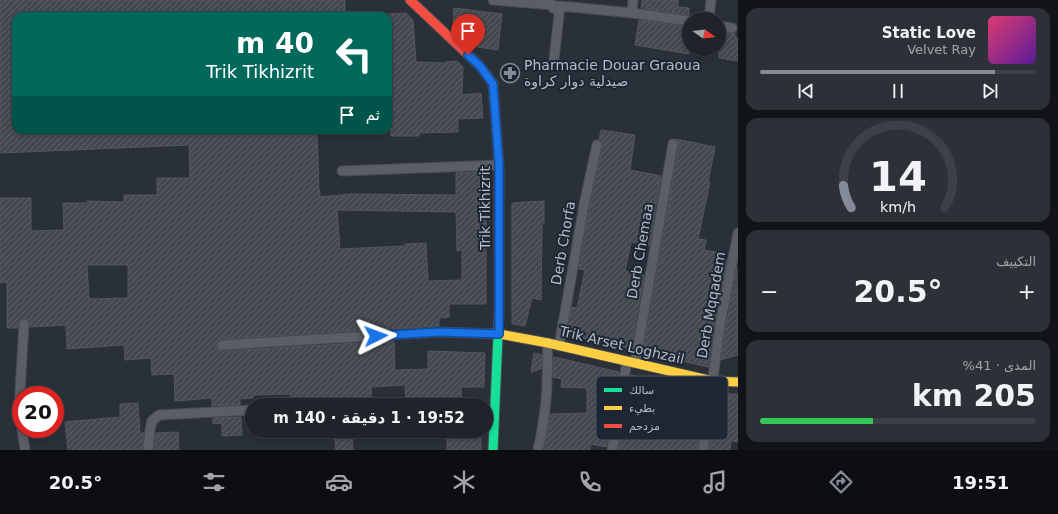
<!DOCTYPE html>
<html lang="ar">
<head>
<meta charset="utf-8">
<style>
	:root { --surface:#20242a; --page:#2d3036; --text:#f1f3f6; --muted:#a2a4a8; --line:#3d4147; --accent:#848b96 }
	body { margin:0; font-family:"DejaVu Sans","Noto Naskh Arabic",sans-serif; background:var(--page); color:var(--text); direction:rtl; height:100vh; display:flex; flex-direction:column; font-size:15px; white-space:nowrap }
	* { box-sizing:border-box; margin:0 }
	p { font-size:13px; color:var(--muted) }
	.icon { flex:none; width:22px; height:22px; fill:none; stroke:currentColor; stroke-width:2; stroke-linecap:round; stroke-linejoin:round }
	.map { position:relative; flex:1; overflow:hidden; direction:ltr }
	.side { display:flex; flex-direction:column; gap:8px; padding:8px; background:#121417; width:320px }
	.side>* { flex:none }
	.banner { position:absolute; left:12px; top:12px; width:380px; height:122px; border-radius:12px; box-shadow:0 2px 6px #0003,0 0 0 1px var(--line); direction:rtl; background:#00695c; color:#fff; overflow:hidden }
	.needle { width:26px; rotate:104deg }
	.buttons { position:absolute; left:682px; top:12px; display:grid; gap:8px }
	.buttons a { display:grid; place-items:center; width:44px; height:44px; border-radius:50%; background:var(--surface); box-shadow:0 2px 6px #0003,0 0 0 1px var(--line); font-size:20px }
	.speed { position:absolute; left:12px; top:386px; display:flex; gap:8px; font-size:20px; font-weight:700; text-align:center }
	.speed>* { display:grid; place-content:center; width:52px; height:52px; border-radius:50%; background:var(--surface); box-shadow:0 2px 6px #0003,0 0 0 1px var(--line); line-height:1 }
	.speed .limit { border:6px solid #d22; background:#fff; color:#111 }
	.pin { position:absolute; display:grid; place-items:center; width:34px; height:34px; color:#fff; margin:-41px -17px; border-radius:50% 50% 50% 0; rotate:-45deg; box-shadow:0 0 4px #0007 }
	.pin .icon { rotate:45deg }
	.me { position:absolute; width:44px; margin:-22px; rotate:87deg; stroke-linejoin:round; filter:drop-shadow(0 0 3px #0008) }
	.turn { display:flex; align-items:center; gap:14px; height:84px; padding:0 12px; font-size:18px }
	.turn .icon { width:52px; height:52px; stroke-width:2.5 }
	.turn b { display:block; font-size:28px; line-height:34px }
	.then { display:flex; align-items:center; height:38px; padding:0 12px; background:#0003; gap:8px; font-size:15px }
	.big { font-size:30px; font-weight:800; line-height:1.1 }
	.side .tile { flex:1; display:flex; flex-direction:column; justify-content:center; gap:6px; min-width:0; padding:0 14px; border-radius:12px; background:var(--page) }
	.side .dial { align-items:center; gap:0 }
	.dial svg { height:104px; overflow:visible; fill:none; stroke:var(--line); stroke-width:7; stroke-linecap:round; text-anchor:middle }
	.dial text { fill:var(--text); stroke:none }
	.song { display:flex; align-items:center; gap:12px }
	.cover { width:48px; height:48px; border-radius:6px; background:linear-gradient(135deg,hsl(340 70% 55%),hsl(270 70% 35%)) }
	.played { height:4px; border-radius:2px; background:linear-gradient(90deg,var(--accent) 85%,var(--line) 85%) }
	.keys { display:flex; justify-content:space-around; direction:ltr }
	.heat { display:flex; justify-content:space-between; align-items:center; font-size:22px; direction:ltr }
	.charge { height:6px; border-radius:3px; background:linear-gradient(90deg,#34c759 41%,var(--line) 0) }
	.trip { position:absolute; left:245px; top:398px; width:248px; height:40px; border-radius:20px; background:var(--surface); box-shadow:0 2px 6px #0003,0 0 0 1px var(--line); font-weight:800; line-height:40px; text-align:center; direction:rtl }
	.tabs { display:flex; height:64px; justify-content:space-around; align-items:center; background:#0d0e11; color:var(--muted) }
	.tabs .icon { width:28px; height:28px }
	.tabs .active { color:var(--accent) }
	.tabs b { font-size:18px; color:var(--text) }
	main { display:flex; flex:1; min-height:0 }
	.map>svg:first-child { display:block }
</style>
</head>
<body>
<main>
<section class="side">
<div class="tile">
<div class="song"><i class="cover"></i><div><b>Static Love</b><p>Velvet Ray</p></div></div>
<div class="played"></div>
<div class="keys"><svg class="icon" aria-label="previous" viewBox="0 0 24 24"><path d="M18 5L8 12l10 7zM5 5v14"/></svg><svg class="icon" aria-label="pause" viewBox="0 0 24 24"><path d="M8 5v14M16 5v14"/></svg><svg class="icon" aria-label="next" viewBox="0 0 24 24"><path d="M6 5l10 7-10 7zM19 5v14"/></svg></div>
</div>
<div class="tile dial"><svg viewBox="0 0 100 80">
<path d="M14 69A42 42 0 1 1 86 69"/>
<path d="M14 69A42 42 0 0 1 8 52" stroke="#848b96"/>
<text x="50" y="56" font-size="32" font-weight="700">14</text>
<text x="50" y="72" font-size="11">km/h</text>
</svg></div>
<div class="tile"><p>التكييف</p>
<div class="heat"><a>−</a><b class="big">20.5°</b><a>+</a></div>
</div>
<div class="tile"><p>المدى · 41%</p><b class="big">205 km</b><div class="charge"></div></div>
</section>
<div class="map">
<svg width="738" height="450" viewBox="0 0 738 450">
	<defs>
		<pattern id="building-hatch" width="6" height="6" patternUnits="userSpaceOnUse"><rect width="6" height="6" fill="#444950"/><path d="M-1 1l2-2M0 6l6-6M5 7l2-2" fill="none" stroke="#5d6168"/></pattern>
	</defs>
	<rect width="100%" height="100%" fill="#2a3038"/>
	<path fill="url(#building-hatch)" stroke="#52575f" fill-rule="evenodd" d="M0 0H345V16H16V130H317L319 191H320V197L352 194 456 195V173L486 171V304H449V317L439 318V326L222 339 218 340 216 345 217 349 222 351 394 341 395 370 428 369V351L485 353 484 387H461L462 405H406L405 385 371 387 372 405H292L290 394 253 395V398L240 399V405L212 406V398L175 401 174 374 152 375 151 358 125 360 124 345 67 349 66 325 30 327 29 321 25 318 19 320 18 328H7V282L0 283V198H31V231L64 230 63 203H87V201L124 202V195H157V178H190L189 145 0 153ZM337 210 456 212 457 251 462 250V280L428 281 426 243 405 244V246L340 249ZM87 265H128V298L89 299Z
		M642 0H678V7L689 8V15L641 8Z
		M454 8 502 14 498 50 478 47 465 35 467 25 453 23Z
		M406 13 413 20 416 62 446 63V62L457 61 463 67 462 95 481 93 483 118 458 119V132L419 133V136H391L390 82H393L388 14Z
		M639 20 689 27V54L635 45Z
		M719 32 731 34 735 33V37L738 38V61L719 58Z
		M601 130 635 135 630 170 661 176 649 246 631 242 625 271 644 275 631 349 567 335 572 307 577 308 585 270 579 269 591 201 603 146V143L599 140Z
		M676 139 715 147 708 182H710L698 239 706 240 704 250 721 253 720 259 727 260 715 318 708 367 643 352 679 145 678 142Z
		M544 201V223H542L541 300 532 298 525 326 512 324V203Z
		M737 267 738 355 721 360 727 320Z
		M534 353 542 355 541 369 531 372Z
		M554 357 619 372 606 447 591 444 590 450H544L551 414 587 413V388L561 387 562 379 553 377Z
		M631 375 705 392 697 450H618Z
		M717 394H738V442L731 441 730 450H709Z
		M138 403 140 433H144L142 450H68L65 422 120 417V404Z
		M241 417 242 435 222 436V423L213 424V418Z
		M447 431H481V450H447Z
		M178 432 179 450H154L156 433Z
		M352 432 353 450H336L334 434Z"/>
	<g fill="none" stroke-linecap="round" stroke-linejoin="round">
		<defs>
			<path id="lane" d="M493 0 553 5V8L560 6 632 13 689 21
				M632 13 633 0
				M709 19 711 0
				M719 26 732 28
				M554 59 560 6
				M342 171 499 165
				M222 345 439 332 499 334
				M559 346 585 200 597 145
				M635 363 673 144
				M21 421 19 408 24 324
				M22 429 25 450
				M148 450 150 430 152 421 159 415 252 410
				M538 450C543 427 547 403 547 380 548 367 547 355 548 343
				M612 450 627 361
				M703 450 721 319 738 233"/>
			<path id="fast" d="M493 450 499 313"/>
			<path id="slow" d="M499 334 548 343 713 381 738 382"/>
			<path id="jam" d="M410 0 480 66 493 84 499 165V313"/>
		</defs>
		<use href="#lane" stroke="#484c53" stroke-width="11"/>
		<use href="#fast" stroke="#484c53" stroke-width="11"/>
		<use href="#slow" stroke="#484c53" stroke-width="11"/>
		<use href="#jam" stroke="#484c53" stroke-width="11"/>
		<use href="#lane" stroke="#5a5e66" stroke-width="9"/>
		<use href="#fast" stroke="#16e098" stroke-width="9"/>
		<use href="#slow" stroke="#ffcf43" stroke-width="9"/>
		<use href="#jam" stroke="#f24e42" stroke-width="9"/>
	</g>
	<g fill="none" stroke-linecap="round" stroke-linejoin="round">
		<defs>
			<path id="route" d="M376 336 439 332 499 334V165L493 84 480 66 468 55"/>
		</defs>
		<use href="#route" stroke="#114b97" stroke-width="10"/>
		<use href="#route" stroke="#1a73e8" stroke-width="7"/>
	</g>
	<defs>
		<symbol id="pharmacy-ring" viewBox="-11 -11 22 22"><circle r="9.5" fill="#1d2633" stroke="#848b96" stroke-width="1.5"/><path d="M-2-6h4v4h4v4h-4v4h-4v-4h-4v-4h4Z" fill="#848b96"/></symbol>
	</defs>
	<g fill-rule="evenodd">
		<use href="#pharmacy-ring" x="499" y="62" width="22" height="22"/>
	</g>
	<g text-anchor="middle" dominant-baseline="central" stroke-width="4" stroke-linejoin="round" paint-order="stroke">
		<g font-size="14" fill="#b4bcc9" stroke="#1d2633" text-anchor="start">
			<text x="524" y="65">Pharmacie Douar Graoua<tspan x="524" dy="16">صيدلية دوار كراوة</tspan></text>
		</g>
		<g font-size="14" fill="#b4bcc9" stroke="#1d2633">
			<text transform="translate(485 208) rotate(-90)">Trik Tikhizrit</text>
			<text transform="translate(563 243) rotate(-80)">Derb Chorfa</text>
			<text transform="translate(640 251) rotate(-80)">Derb Chemaa</text>
			<text transform="translate(711 305) rotate(-80)">Derb Mqqadem</text>
			<text transform="translate(622 345) rotate(13)">Trik Arset Loghzail</text>
		</g>
	</g>
	<rect x="596" y="376" width="132" height="64" rx="6" fill="#1d2633" stroke="#4a5360" stroke-width="1"/>
	<rect x="604" y="388" width="18" height="4" fill="#16e098"/>
	<rect x="604" y="406" width="18" height="4" fill="#ffcf43"/>
	<rect x="604" y="424" width="18" height="4" fill="#f24e42"/>
	<g font-size="11" fill="#b4bcc9">
		<text x="629" y="394">سالك</text>
		<text x="629" y="412">بطيء</text>
		<text x="629" y="430">مزدحم</text>
	</g>
</svg>
<div class="buttons">
<a><svg class="needle" viewBox="-14 -14 28 28"><path d="M0-13l5 13h-10z" fill="#e53935"/><path d="M0 13l5-13h-10z" fill="#a2a4a8"/></svg></a>
</div>
<div class="speed"><div class="limit">20</div></div>
<div class="pin" style="left:468px;top:55px;background:#d93025"><svg class="icon" aria-label="arrive" viewBox="0 0 24 24"><path d="M6 21V4h12l-3 4 3 4H6"/></svg></div>
<svg class="me" style="left:376px;top:336px" viewBox="-20 -20 40 40"><path d="M0-17L14 15 0 8-14 15z" fill="#1a73e8" stroke="#fff" stroke-width="4"/></svg>
<div class="trip">19:52 · 1 دقيقة · 140 m</div>
<div class="banner">
<div class="turn"><svg class="icon" aria-label="left" viewBox="0 0 24 24"><path d="M17 20v-9H6M10 6l-5 5 5 5"/></svg><div><b>40 m</b>Trik Tikhizrit</div></div>
<div class="then">ثم<svg class="icon" aria-label="arrive" viewBox="0 0 24 24"><path d="M6 21V4h12l-3 4 3 4H6"/></svg></div>
</div>
</div>
</main>
<nav class="tabs">
<b>19:51</b>
<svg class="icon active" aria-label="directions" viewBox="0 0 24 24"><path d="M12 3l9 9-9 9-9-9zM9 14v-3h6M13 9l2 2-2 2"/></svg>
<svg class="icon" aria-label="music" viewBox="0 0 24 24"><path d="M9 18V5l10-2v13"/><circle cx="6" cy="18" r="3"/><circle cx="16" cy="16" r="3"/></svg>
<svg class="icon" aria-label="phone" viewBox="0 0 24 24"><path d="M5 4h4l2 5-3 2q2 4 5 5l2-3 5 2v4C11 20 4 13 5 4z"/></svg>
<svg class="icon" aria-label="climate" viewBox="0 0 24 24"><path d="M12 3v18M4 7l16 10M4 17L20 7"/></svg>
<svg class="icon" aria-label="car" viewBox="0 0 24 24"><path d="M5 17H2v-5l4-1 3-4h7l3 4 3 1v5h-3M9 17h6M6 11h13"/><circle cx="7" cy="17" r="2"/><circle cx="17" cy="17" r="2"/></svg>
<svg class="icon" aria-label="filters" viewBox="0 0 24 24"><path d="M4 7h16M4 17h16"/><circle cx="9" cy="7" r="2"/><circle cx="15" cy="17" r="2"/></svg>
<b>20.5°</b>
</nav>
</body>
</html>
